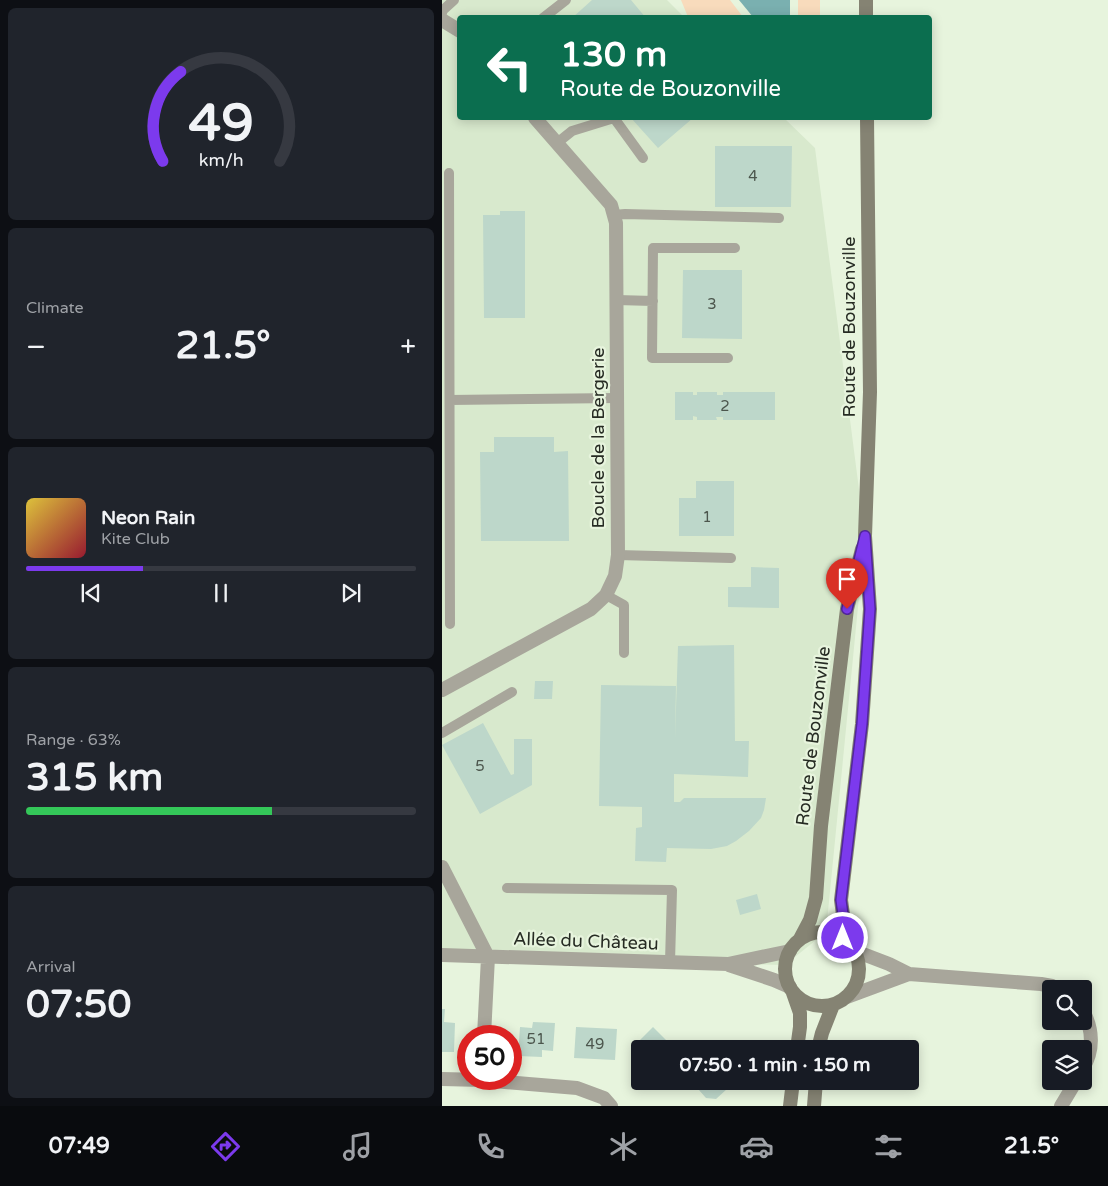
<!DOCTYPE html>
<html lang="en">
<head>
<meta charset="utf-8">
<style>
	:root { --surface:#171b24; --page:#20242c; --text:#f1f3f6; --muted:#9ea1a6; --line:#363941; --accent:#7c3aed }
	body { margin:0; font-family:"Varela Round",sans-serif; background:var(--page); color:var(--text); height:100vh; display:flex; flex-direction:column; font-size:19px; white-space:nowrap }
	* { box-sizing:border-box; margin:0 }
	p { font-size:16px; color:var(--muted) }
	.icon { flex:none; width:28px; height:28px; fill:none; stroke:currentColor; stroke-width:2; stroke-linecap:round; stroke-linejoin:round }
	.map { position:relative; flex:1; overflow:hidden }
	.sheet { display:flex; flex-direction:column; gap:8px; padding:8px; background:#0d0f14; width:442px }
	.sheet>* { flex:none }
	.banner { position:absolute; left:15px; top:15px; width:475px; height:105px; border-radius:5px; box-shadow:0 2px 12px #0003; background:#0b6e4f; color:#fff; overflow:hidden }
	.buttons { position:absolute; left:600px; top:980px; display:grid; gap:10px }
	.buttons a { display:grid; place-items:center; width:50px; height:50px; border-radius:5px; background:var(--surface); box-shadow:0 2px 12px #0003; font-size:25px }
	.speed { position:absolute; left:15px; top:1025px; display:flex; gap:10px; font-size:25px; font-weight:700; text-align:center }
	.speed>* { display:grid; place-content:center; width:65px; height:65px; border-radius:50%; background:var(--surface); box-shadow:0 2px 12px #0003; line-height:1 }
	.speed .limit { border:8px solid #d22; background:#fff; color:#111 }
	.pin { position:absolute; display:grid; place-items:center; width:42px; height:42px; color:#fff; margin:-51px -21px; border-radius:50% 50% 50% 0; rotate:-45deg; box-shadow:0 0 5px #0007 }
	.pin .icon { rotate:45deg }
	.me { position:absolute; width:55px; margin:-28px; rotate:0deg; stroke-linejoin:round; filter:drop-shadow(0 0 4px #0008) }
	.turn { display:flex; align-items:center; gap:18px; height:105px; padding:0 20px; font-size:22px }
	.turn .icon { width:65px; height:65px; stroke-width:2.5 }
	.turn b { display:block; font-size:35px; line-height:42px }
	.big { font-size:38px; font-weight:700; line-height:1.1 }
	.sheet .widget { flex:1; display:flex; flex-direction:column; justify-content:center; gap:8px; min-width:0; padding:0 18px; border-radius:8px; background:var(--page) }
	.sheet .dial { align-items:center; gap:0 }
	.dial svg { height:130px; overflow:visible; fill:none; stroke:var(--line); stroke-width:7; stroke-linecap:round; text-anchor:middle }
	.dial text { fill:var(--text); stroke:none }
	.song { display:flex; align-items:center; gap:15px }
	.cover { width:60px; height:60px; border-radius:8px; background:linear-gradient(135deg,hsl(50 70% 55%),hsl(350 70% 35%)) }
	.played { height:5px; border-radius:2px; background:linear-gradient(90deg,var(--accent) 30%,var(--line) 30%) }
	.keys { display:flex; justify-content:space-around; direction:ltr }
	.heat { display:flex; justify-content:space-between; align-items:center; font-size:28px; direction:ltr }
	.charge { height:8px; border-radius:4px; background:linear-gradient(90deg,#34c759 63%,var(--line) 0) }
	.trip { position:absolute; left:189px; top:1040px; width:288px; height:50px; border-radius:5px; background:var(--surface); box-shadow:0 2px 12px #0003; font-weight:700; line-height:50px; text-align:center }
	.tab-bar { display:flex; height:80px; justify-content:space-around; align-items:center; background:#090b0e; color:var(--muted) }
	.tab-bar .icon { width:35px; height:35px }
	.tab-bar .selected { color:var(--accent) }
	.tab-bar b { font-size:22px; color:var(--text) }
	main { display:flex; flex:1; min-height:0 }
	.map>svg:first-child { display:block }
</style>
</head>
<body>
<main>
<section class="sheet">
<div class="widget dial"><svg viewBox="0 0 100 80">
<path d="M14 69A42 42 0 1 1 86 69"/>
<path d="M14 69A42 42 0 0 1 25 14" stroke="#7c3aed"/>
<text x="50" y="56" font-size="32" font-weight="700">49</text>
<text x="50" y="72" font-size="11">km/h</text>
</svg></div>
<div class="widget"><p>Climate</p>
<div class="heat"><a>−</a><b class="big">21.5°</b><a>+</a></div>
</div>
<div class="widget">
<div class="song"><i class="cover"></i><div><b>Neon Rain</b><p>Kite Club</p></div></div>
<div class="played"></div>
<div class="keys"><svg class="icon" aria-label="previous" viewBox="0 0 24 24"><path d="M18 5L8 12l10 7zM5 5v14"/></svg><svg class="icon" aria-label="pause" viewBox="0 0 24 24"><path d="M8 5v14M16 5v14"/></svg><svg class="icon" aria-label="next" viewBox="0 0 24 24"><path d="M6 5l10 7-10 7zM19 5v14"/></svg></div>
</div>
<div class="widget"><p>Range · 63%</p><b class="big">315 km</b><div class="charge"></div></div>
<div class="widget"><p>Arrival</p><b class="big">07:50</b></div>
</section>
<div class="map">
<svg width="666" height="1106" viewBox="0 0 666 1106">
	<rect width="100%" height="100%" fill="#e7f4dd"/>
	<path fill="#d8e9cd" d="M0 0H225L242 17 18 18V118H342L373 148 423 536 384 932 343 965 286 964 0 955Z"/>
	<path fill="#f8dbbc" d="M239 0H288L301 17H246Z
		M356 0H378V17H356Z"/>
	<path fill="#7ab0b0" d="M297 0H348V17H311Z"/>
	<path fill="#bdd7ca" d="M150 0H189L204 18H130Z
		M189 118H251L216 148Z
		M273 146H350L349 207H273Z
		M58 211H83V318H42L41 215H58Z
		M241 270H300V339L240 338Z
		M233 392H251V395H255V392H275V395H281V392H333V420H281V417H274L275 420H255V417L251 416V420H233Z
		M52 437H112V452L126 451 127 541H39L38 452H52Z
		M254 481H292V536H237V498H254Z
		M309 567 337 568V608L286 607V587H309Z
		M292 645 293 741H307L306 777 232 774V802H238L242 798H324L322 810 319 818 307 831 294 841 285 846 269 849 225 848 224 862 193 861 194 828 200 827V807L157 806 159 685 234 686 233 739 236 646Z
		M93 681H111L110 699H92Z
		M41 723 69 775 72 774V739H90V785L38 814 0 745Z
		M315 894 319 909 298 915 294 900Z
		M0 1009H3L2 1022 13 1023 12 1052H0Z
		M91 1022 113 1023 111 1051 100 1050V1057L76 1056 78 1027 90 1028Z
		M134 1027 175 1029 173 1060 132 1058Z
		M211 1027 233 1049H200L195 1043Z
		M249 1081H285V1089L274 1099 264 1098Z"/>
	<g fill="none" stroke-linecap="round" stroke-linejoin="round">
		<path stroke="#a8a69b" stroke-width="10" d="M0 13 1 10 12 0
			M101 18 124 0
			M115 143 130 131 172 118 201 158
			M7 173 8 624
			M172 215 183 214 337 218
			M175 300 211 301
			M286 358H210L211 248H293
			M8 400 175 398
			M176 555 289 558
			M164 595 182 605V653
			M0 733 70 692
			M65 888 230 890 228 962"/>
		<path stroke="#a8a69b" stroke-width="14" d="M0 20 18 31
			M0 690 149 609 164 595 173 576 176 555 174 223 169 205 93 118
			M0 867 46 957 42 1036
			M413 951 447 964 467 974 599 984 610 986 616 989
			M0 955 286 964 348 951
			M287 965 332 980 348 987
			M405 997 467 974
			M641 1011C651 1029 652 1050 641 1068
			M0 1079 40 1080 135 1088 162 1098 169 1106
			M619 1106 634 1081"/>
		<path stroke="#858373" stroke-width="14" d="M424 0V18
			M343 969a37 37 0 1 1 74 0a37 37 0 1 1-74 0Z
			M401 938 402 922 399 900 420 724 428 609 423 536 428 392 425 118
			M358 939 368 920 374 898 379 826 405 609 420 549
			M351 993 358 1013V1027L355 1049
			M376 1049 380 1033 391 1005
			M348 1106 351 1081
			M372 1106 374 1081"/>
	</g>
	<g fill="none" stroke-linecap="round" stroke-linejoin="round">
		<defs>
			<path id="route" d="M401 938 402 922 399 900 420 724 428 609 423 536 405 609"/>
		</defs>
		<use href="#route" stroke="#51269a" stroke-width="12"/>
		<use href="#route" stroke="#7c3aed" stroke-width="9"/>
	</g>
	<g text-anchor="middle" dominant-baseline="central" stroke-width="4.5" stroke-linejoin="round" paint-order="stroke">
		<g font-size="15" fill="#4c564d">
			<text x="311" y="176">4</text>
			<text x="270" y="304">3</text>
			<text x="283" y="406">2</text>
			<text x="265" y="517">1</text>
			<text x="38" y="766">5</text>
			<text x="94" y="1039">51</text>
			<text x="153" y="1044">49</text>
		</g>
		<g font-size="18" fill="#262b23" stroke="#e7f4dd">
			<text transform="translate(407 327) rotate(-90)">Route de Bouzonville</text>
			<text transform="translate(156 438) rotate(-90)">Boucle de la Bergerie</text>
			<text transform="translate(371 736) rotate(-83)">Route de Bouzonville</text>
			<text transform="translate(144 941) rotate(2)">Allée du Château</text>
		</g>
	</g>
</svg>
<div class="buttons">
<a><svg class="icon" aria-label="search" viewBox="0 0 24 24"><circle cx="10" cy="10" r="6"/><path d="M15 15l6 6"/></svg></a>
<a><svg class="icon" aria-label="layers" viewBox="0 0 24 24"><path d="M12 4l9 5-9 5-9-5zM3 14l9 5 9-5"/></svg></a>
</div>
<div class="speed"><div class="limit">50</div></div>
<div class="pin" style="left:405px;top:609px;background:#d93025"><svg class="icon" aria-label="arrive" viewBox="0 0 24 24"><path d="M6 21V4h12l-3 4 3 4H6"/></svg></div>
<svg class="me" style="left:401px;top:938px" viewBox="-20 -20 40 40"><circle r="17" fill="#7c3aed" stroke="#fff" stroke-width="3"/><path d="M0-11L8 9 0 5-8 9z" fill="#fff"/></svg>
<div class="trip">07:50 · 1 min · 150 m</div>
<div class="banner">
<div class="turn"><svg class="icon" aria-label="left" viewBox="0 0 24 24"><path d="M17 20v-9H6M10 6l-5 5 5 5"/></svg><div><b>130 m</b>Route de Bouzonville</div></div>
</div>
</div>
</main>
<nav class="tab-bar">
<b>07:49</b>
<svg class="icon selected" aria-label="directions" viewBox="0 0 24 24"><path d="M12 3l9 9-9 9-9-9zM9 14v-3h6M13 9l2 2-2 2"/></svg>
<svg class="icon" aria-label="music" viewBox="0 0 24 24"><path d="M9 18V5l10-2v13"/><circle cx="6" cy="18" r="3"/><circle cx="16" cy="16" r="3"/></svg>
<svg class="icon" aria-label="phone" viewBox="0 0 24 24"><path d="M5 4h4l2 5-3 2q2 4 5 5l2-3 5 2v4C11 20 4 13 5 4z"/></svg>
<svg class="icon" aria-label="climate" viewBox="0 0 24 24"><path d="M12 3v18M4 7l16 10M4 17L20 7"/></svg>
<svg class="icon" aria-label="car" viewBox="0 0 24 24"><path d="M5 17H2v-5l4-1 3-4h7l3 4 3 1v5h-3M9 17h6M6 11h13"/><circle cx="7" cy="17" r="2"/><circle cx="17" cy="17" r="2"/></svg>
<svg class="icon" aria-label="filters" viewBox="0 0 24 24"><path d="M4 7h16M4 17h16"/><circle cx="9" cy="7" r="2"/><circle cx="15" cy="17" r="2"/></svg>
<b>21.5°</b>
</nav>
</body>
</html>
